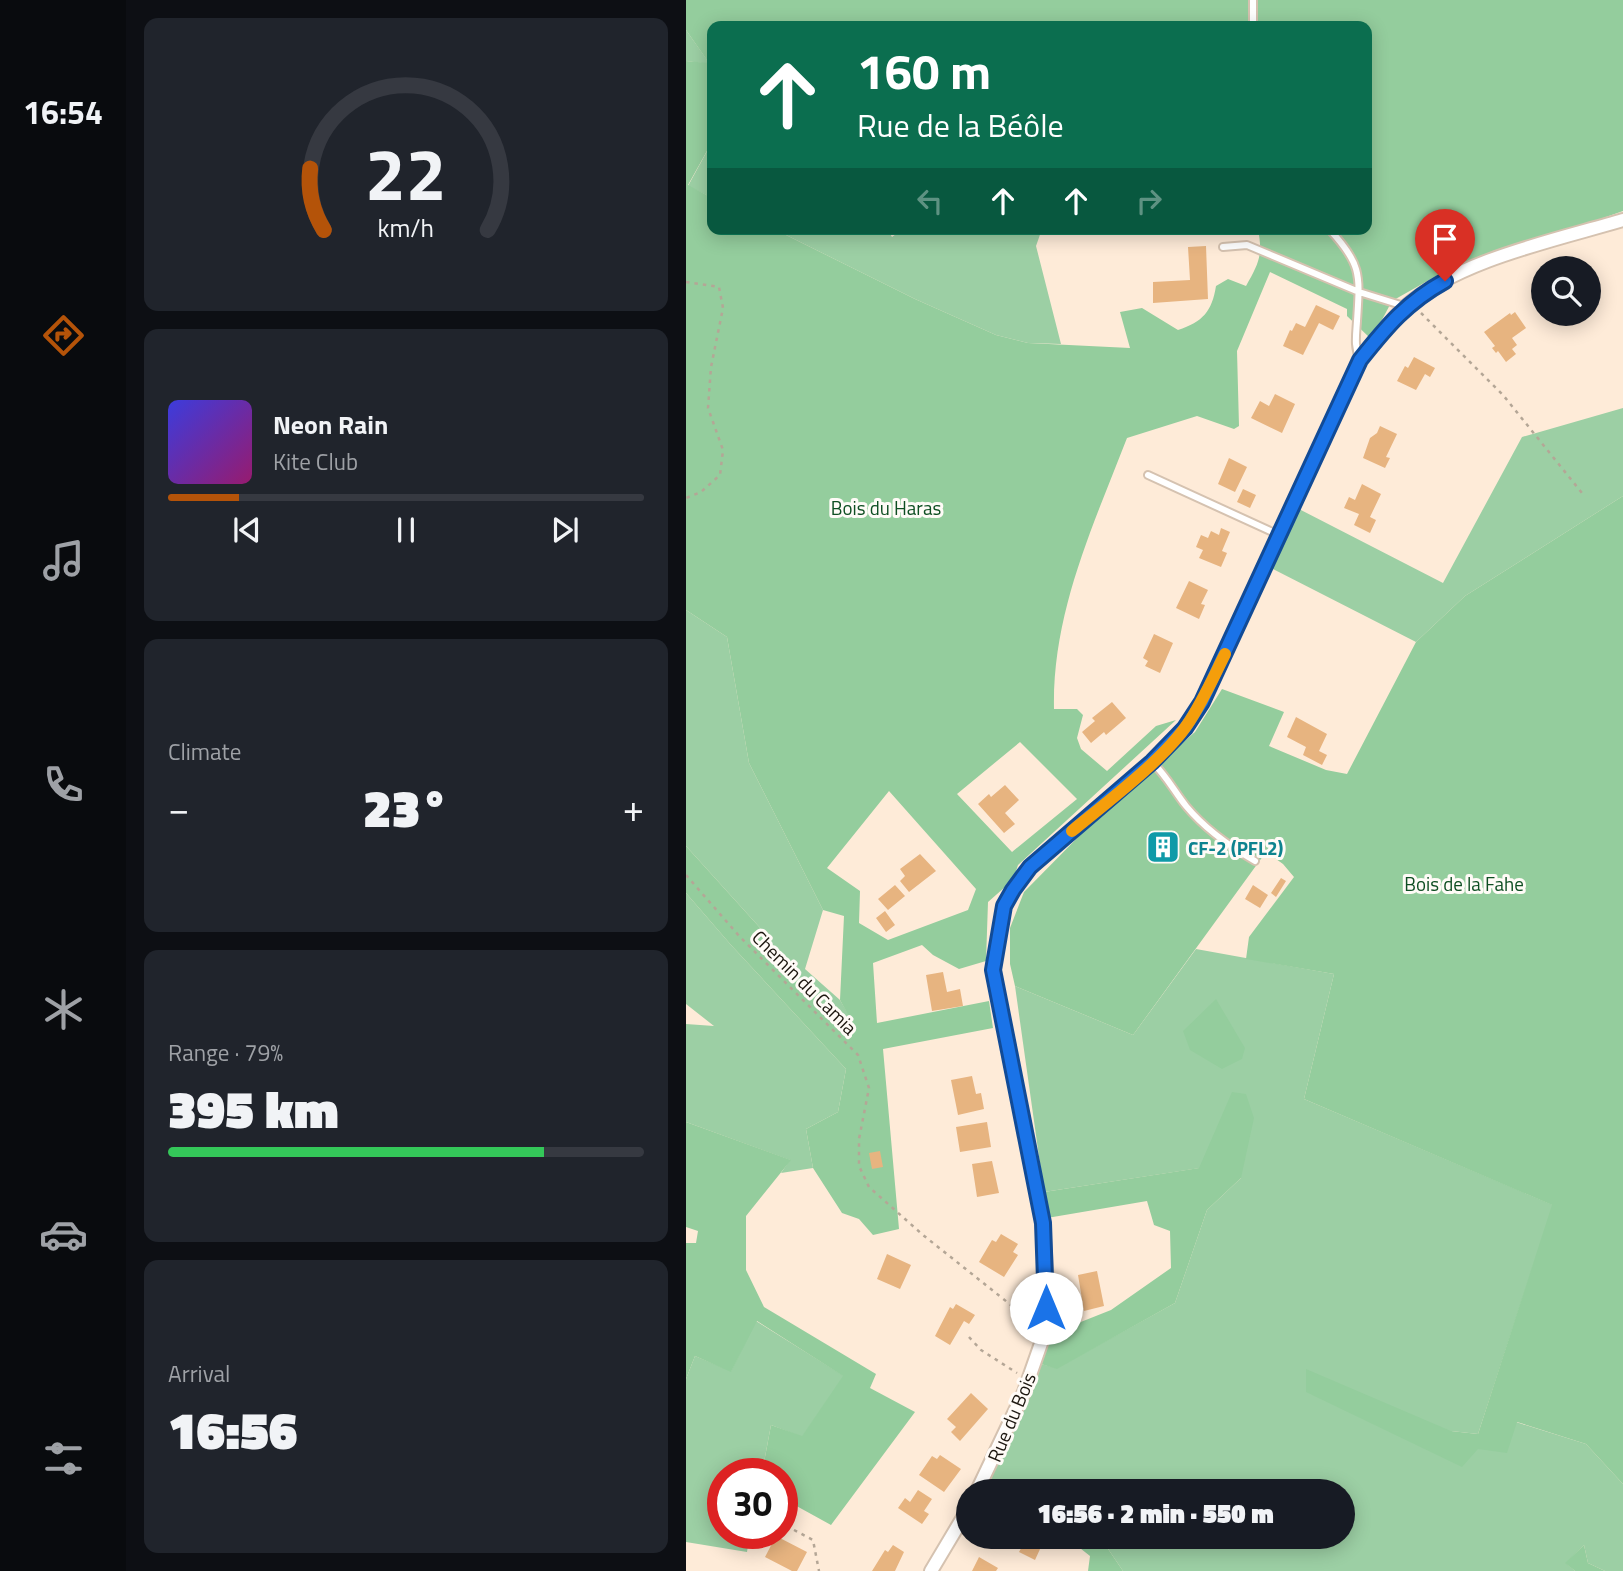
<!DOCTYPE html>
<html lang="en">
<head>
<meta charset="utf-8">
<style>
	:root { --surface:#171b24; --page:#20242c; --text:#f1f3f6; --muted:#9ea1a6; --line:#363941; --accent:#b45309 }
	body { margin:0; font-family:"Titillium Web",sans-serif; background:var(--page); color:var(--text); height:100vh; display:flex; flex-direction:column; font-size:26px; white-space:nowrap }
	* { box-sizing:border-box; margin:0 }
	p { font-size:23px; color:var(--muted) }
	.icon { flex:none; width:38px; height:38px; fill:none; stroke:currentColor; stroke-width:2; stroke-linecap:round; stroke-linejoin:round }
	.map { position:relative; flex:1; overflow:hidden }
	.side { display:flex; flex-direction:column; gap:18px; padding:18px; background:#0d0f14; width:560px }
	.side>* { flex:none }
	.hud { position:absolute; left:21px; top:21px; width:665px; height:214px; border-radius:14px; box-shadow:0 4px 18px #0003; background:#0b6e4f; color:#fff; overflow:hidden }
	.buttons { position:absolute; left:845px; top:256px; display:grid; gap:14px }
	.buttons a { display:grid; place-items:center; width:70px; height:70px; border-radius:50%; background:var(--surface); box-shadow:0 4px 18px #0003; font-size:35px }
	.speed { position:absolute; left:21px; top:1458px; display:flex; gap:14px; font-size:35px; font-weight:700; text-align:center }
	.speed>* { display:grid; place-content:center; width:91px; height:91px; border-radius:50%; background:var(--surface); box-shadow:0 4px 18px #0003; line-height:1 }
	.speed .limit { border:10px solid #d22; background:#fff; color:#111 }
	.pin { position:absolute; display:grid; place-items:center; width:60px; height:60px; color:#fff; margin:-72px -30px; border-radius:50% 50% 50% 0; rotate:-45deg; box-shadow:0 0 7px #0007 }
	.pin .icon { rotate:45deg }
	.me { position:absolute; width:77px; margin:-38px; rotate:0deg; stroke-linejoin:round; filter:drop-shadow(0 0 5px #0008) }
	.turn { display:flex; align-items:center; gap:24px; height:147px; padding:0 35px; font-size:32px }
	.turn .icon { width:91px; height:91px; stroke-width:2.5 }
	.turn b { display:block; font-size:49px; line-height:60px }
	.lanes { display:flex; align-items:center; height:66px; padding:0 35px; background:#0003; justify-content:center; gap:35px; direction:ltr }
	.lanes .off { opacity:.35 }
	.big { font-size:52px; font-weight:800; line-height:1.1 }
	.side .widget { flex:1; display:flex; flex-direction:column; justify-content:center; gap:10px; min-width:0; padding:0 24px; border-radius:14px; background:var(--page) }
	.side .dial { align-items:center; gap:0 }
	.dial svg { height:182px; overflow:visible; fill:none; stroke:var(--line); stroke-width:7; stroke-linecap:round; text-anchor:middle }
	.dial text { fill:var(--text); stroke:none }
	.song { display:flex; align-items:center; gap:21px }
	.cover { width:84px; height:84px; border-radius:10px; background:linear-gradient(135deg,hsl(240 70% 55%),hsl(320 70% 35%)) }
	.played { height:7px; border-radius:4px; background:linear-gradient(90deg,var(--accent) 15%,var(--line) 15%) }
	.keys { display:flex; justify-content:space-around; direction:ltr }
	.heat { display:flex; justify-content:space-between; align-items:center; font-size:38px; direction:ltr }
	.charge { height:10px; border-radius:5px; background:linear-gradient(90deg,#34c759 79%,var(--line) 0) }
	.trip { position:absolute; left:270px; top:1479px; width:399px; height:70px; border-radius:35px; background:var(--surface); box-shadow:0 4px 18px #0003; font-weight:800; line-height:70px; text-align:center }
	main { display:flex; flex:1; min-height:0 }
	.dock { display:flex; flex-direction:column; width:126px; justify-content:space-around; align-items:center; background:#090b0e; color:var(--muted) }
	.dock .icon { width:49px; height:49px }
	.dock .selected { color:var(--accent) }
	.dock b { font-size:32px; color:var(--text) }
	.map>svg:first-child { display:block }
</style>
</head>
<body>
<main>
<nav class="dock">
<b>16:54</b>
<svg class="icon selected" aria-label="directions" viewBox="0 0 24 24"><path d="M12 3l9 9-9 9-9-9zM9 14v-3h6M13 9l2 2-2 2"/></svg>
<svg class="icon" aria-label="music" viewBox="0 0 24 24"><path d="M9 18V5l10-2v13"/><circle cx="6" cy="18" r="3"/><circle cx="16" cy="16" r="3"/></svg>
<svg class="icon" aria-label="phone" viewBox="0 0 24 24"><path d="M5 4h4l2 5-3 2q2 4 5 5l2-3 5 2v4C11 20 4 13 5 4z"/></svg>
<svg class="icon" aria-label="climate" viewBox="0 0 24 24"><path d="M12 3v18M4 7l16 10M4 17L20 7"/></svg>
<svg class="icon" aria-label="car" viewBox="0 0 24 24"><path d="M5 17H2v-5l4-1 3-4h7l3 4 3 1v5h-3M9 17h6M6 11h13"/><circle cx="7" cy="17" r="2"/><circle cx="17" cy="17" r="2"/></svg>
<svg class="icon" aria-label="filters" viewBox="0 0 24 24"><path d="M4 7h16M4 17h16"/><circle cx="9" cy="7" r="2"/><circle cx="15" cy="17" r="2"/></svg>
</nav>
<section class="side">
<div class="widget dial"><svg viewBox="0 0 100 80">
<path d="M14 69A42 42 0 1 1 86 69"/>
<path d="M14 69A42 42 0 0 1 8 42" stroke="#b45309"/>
<text x="50" y="56" font-size="32" font-weight="700">22</text>
<text x="50" y="72" font-size="11">km/h</text>
</svg></div>
<div class="widget">
<div class="song"><i class="cover"></i><div><b>Neon Rain</b><p>Kite Club</p></div></div>
<div class="played"></div>
<div class="keys"><svg class="icon" aria-label="previous" viewBox="0 0 24 24"><path d="M18 5L8 12l10 7zM5 5v14"/></svg><svg class="icon" aria-label="pause" viewBox="0 0 24 24"><path d="M8 5v14M16 5v14"/></svg><svg class="icon" aria-label="next" viewBox="0 0 24 24"><path d="M6 5l10 7-10 7zM19 5v14"/></svg></div>
</div>
<div class="widget"><p>Climate</p>
<div class="heat"><a>−</a><b class="big">23°</b><a>+</a></div>
</div>
<div class="widget"><p>Range · 79%</p><b class="big">395 km</b><div class="charge"></div></div>
<div class="widget"><p>Arrival</p><b class="big">16:56</b></div>
</section>
<div class="map">
<svg width="937" height="1571" viewBox="0 0 937 1571">
	<rect width="100%" height="100%" fill="#feebd8"/>
	<path fill="#9ccfa4" d="M0 30 24 64 0 61Z
		M26 142V198L2 186Z
		M88 229H201L206 237 217 229H356L350 246 375 344 342 343 310 335 229 299Z
		M937 408V496L779 596 730 642 585 568 611 508 757 583 836 437Z
		M0 610 41 637 63 763 137 910 119 969 154 1000 167 1022 158 1025 113 981 76 930 0 846Z
		M0 893 45 945 160 1069 152 1112 120 1129 127 1168 95 1173 104 1160 0 1122V1024L28 1026 0 1004Z
		M510 949 648 974 618 1099 867 1205 792 1434 765 1431 792 1449 830 1422 900 1444 937 1484V1571H919L902 1563 898 1545 880 1563 889 1571H437L414 1537 656 1536V1491H315L302 1486 355 1364 371 1368 489 1303 521 1210 555 1178 514 1168 358 1192 329 986 447 1035Z
		M70 1321 158 1376 116 1437 85 1425 76 1473 37 1474V1533H64L61 1552 0 1542V1379L9 1356 45 1371Z"/>
	<path fill="#94cd9d" fill-rule="evenodd" d="M0 0H937V211L745 279 706 301 690 331 684 338 661 316V309L584 272 551 351 553 426 548 429 511 416 441 438C407 526 366 613 368 709H391L397 715 391 738 395 749 421 771 470 726 490 720 332 865 327 880 302 902 300 961 273 969 247 955 236 945 187 963 191 1023 303 1001 307 1028 197 1049 213 1229 187 1235 173 1219 156 1213 127 1168 120 1129 152 1112 160 1069 45 945 0 893V846L76 930 113 981 158 1025 166 1022 154 1000 158 916 137 910 63 763 41 637 0 610V61L23 63 0 30ZM26 26H681V229H572C577 255 573 263 560 286L542 279 530 286C526 311 517 322 492 330L456 308 434 312 444 348 342 343 310 335 229 299 88 229H26V198L2 185 26 142ZM334 742 391 799 326 852 271 794ZM203 791 290 889 282 910 202 940 173 923 174 891 141 868Z
		M937 496V1484L900 1444 831 1422 821 1453 792 1449 776 1467 620 1392V1369L765 1431 792 1434 866 1205 618 1099 648 974 560 959 563 937 608 877 597 864 580 852 447 1035 329 986 324 964V928L338 892 409 820 509 732 536 689 598 712 583 746 640 770 661 774 730 642 779 596Z
		M530 999 559 1048 556 1059 536 1069 504 1050 497 1031Z
		M546 1092 560 1094 568 1118 555 1178 521 1210 489 1303 371 1369 355 1364 367 1333 425 1310 485 1268 484 1231 468 1225 461 1201 361 1218 358 1192 513 1168Z
		M0 1122 105 1160 60 1216V1270L78 1307 190 1374 184 1388 229 1412 145 1525 96 1498V1474L76 1473 85 1425 116 1436 157 1376 71 1321 45 1372 9 1356 0 1379V1243H10L12 1231 0 1227Z
		M380 1537H414L437 1571H402L404 1556Z
		M898 1545 902 1563 919 1571H889L879 1563Z"/>
	<path fill="#e7b480" d="M520 246 522 299 467 303V282L504 280 502 247Z
		M908 287 911 299 903 301V288Z
		M630 305 654 316 647 330 633 323 617 355 597 346 604 330 606 331 610 323 619 327Z
		M829 312 840 328 826 338 831 345 826 349 830 354 820 362 812 351 810 353 806 348 809 346 798 332 824 313 825 315Z
		M867 313H880L882 319 870 322Z
		M728 357 749 368 744 377 739 374 730 390 711 381 719 366 722 368Z
		M589 394 609 404 596 433 565 418 574 401 583 406Z
		M694 426 711 434 700 457 704 458 699 468 677 458 684 438 691 433Z
		M543 458 561 467 549 492 532 484Z
		M676 484 695 494 684 517 690 520 684 533 668 525 673 514 658 508 663 497 669 500Z
		M557 489 570 495 564 508 551 502Z
		M535 528 544 532 536 551 541 553 535 567 513 558 517 550 510 547 515 535 522 538 525 531 533 535Z
		M503 581 522 590 515 604 519 605 513 619 490 608Z
		M468 634 487 643 474 673 459 666 462 661 457 658Z
		M426 702 440 718 420 735 418 732 405 743 396 732 409 721 406 718Z
		M610 717 641 734 633 751 641 755 636 765 617 755 620 747 601 737Z
		M319 785 333 800 319 813 329 824 318 833 292 804 303 794 305 797Z
		M479 840 484 849 475 853 470 845Z
		M234 854 250 871 223 892 214 881 219 876 214 869Z
		M595 878 600 881 590 897 585 893Z
		M209 885 219 896 202 910 192 899Z
		M567 885 582 895 574 908 559 899Z
		M199 911 209 925 200 932 190 918Z
		M257 972 261 992 274 989 277 1006 246 1011 240 975Z
		M286 1076 290 1094 295 1093 298 1109 272 1115 265 1080Z
		M301 1122 305 1147 274 1152 270 1127Z
		M194 1151 197 1167 186 1169 183 1153Z
		M306 1161 313 1193 291 1197 286 1164Z
		M315 1234 332 1244 327 1252 332 1255 318 1277 293 1262 306 1240 310 1242Z
		M201 1254 225 1265 214 1289 191 1279Z
		M411 1271 418 1306 398 1311 392 1275Z
		M270 1304 289 1315 283 1324 278 1321 264 1345 249 1336 264 1307 267 1309Z
		M285 1393 302 1409 274 1441 265 1432 270 1427 261 1419Z
		M254 1455 275 1469 258 1492 233 1475 246 1456 251 1459Z
		M232 1490 246 1499 238 1511 243 1514 236 1524 212 1508 219 1498 224 1502Z
		M90 1536 121 1552 111 1571H106L79 1557Z
		M330 1536H360L349 1560 333 1552 338 1543 329 1539Z
		M207 1545 218 1552 209 1571H186L199 1550 202 1552Z
		M293 1557 312 1568 310 1571H286Z"/>
	<g fill="none" stroke-linecap="round" stroke-linejoin="round">
		<defs>
			<path id="lane" d="M567 0V26
				M643 229C676 264 674 275 671 321 670 336 668 347 674 360
				M537 247 561 245 673 292 718 306
				M462 475 593 535
				M466 762C480 775 488 791 500 806 519 829 543 846 569 861"/>
			<path id="street" d="M291 1491 338 1392 359 1332 361 1284 357 1223 307 970 318 906 327 890 344 867 466 762 499 728 516 702 674 360C688 342 702 323 719 307 772 260 870 240 937 220
				M245 1571 282 1509"/>
		</defs>
		<use href="#lane" stroke="#d5c2b0" stroke-width="10"/>
		<use href="#street" stroke="#d5c2b0" stroke-width="16"/>
		<path stroke="#b4a696" stroke-width="2.5" stroke-dasharray="3.5 5" stroke-linecap="butt" d="M0 282 33 287 37 308 25 367 22 408 37 450 34 475 15 492 0 498
			M735 313 817 395 896 493
			M0 875 54 937 172 1055 183 1088 173 1139V1166L183 1187 237 1235 345 1321
			M283 1337 295 1350 331 1373
			M108 1530 127 1540 133 1571"/>
		<use href="#lane" stroke="#fff" stroke-width="6"/>
		<use href="#street" stroke="#fff" stroke-width="12"/>
	</g>
	<g fill="none" stroke-linecap="round" stroke-linejoin="round">
		<defs>
			<path id="route" d="M360 1308 357 1223 307 970 318 906 327 890 344 867 466 762 499 728 516 702 674 360C701 326 721 302 759 281"/>
		</defs>
		<use href="#route" stroke="#114b97" stroke-width="18"/>
		<use href="#route" stroke="#1a73e8" stroke-width="12"/>
		<path stroke="#f59e0b" stroke-width="12" d="M386 831C421 802 476 761 501 725 516 703 527 678 539 654"/>
	</g>
	<defs>
		<symbol id="building-square" viewBox="-11 -11 22 22"><rect x="-9" y="-9" width="18" height="18" rx="4" fill="#0f9aa8" stroke="#fffbf7"/><path d="M-4-6H4V6H1V3H-1V6H-4ZM-2.5-4.3h1.7v1.8h-1.7ZM.8-4.3h1.7v1.8H.8ZM-2.5-1h1.7V.8h-1.7ZM.8-1h1.7V.8H.8Z" fill="#fff"/></symbol>
	</defs>
	<g fill-rule="evenodd">
		<use href="#building-square" x="458" y="828" width="38" height="38"/>
	</g>
	<g text-anchor="middle" dominant-baseline="central" stroke-width="6" stroke-linejoin="round" paint-order="stroke">
		<g font-size="19" fill="#0e4e22" stroke="#fffbf7">
			<text x="200" y="507">Bois du Haras</text>
			<text x="778" y="883">Bois de la Fahe</text>
		</g>
		<g font-size="19" font-weight="bold" fill="#0d838f" stroke="#fffbf7" text-anchor="start">
			<text x="502" y="847">CF-2 (PFL2)</text>
		</g>
		<g font-size="19" fill="#1c160f" stroke="#fffbf7">
			<text transform="translate(119 982) rotate(45)">Chemin du Camia</text>
			<text transform="translate(325 1417) rotate(-67)">Rue du Bois</text>
		</g>
	</g>
</svg>
<div class="buttons">
<a><svg class="icon" aria-label="search" viewBox="0 0 24 24"><circle cx="10" cy="10" r="6"/><path d="M15 15l6 6"/></svg></a>
</div>
<div class="speed"><div class="limit">30</div></div>
<div class="pin" style="left:759px;top:281px;background:#d93025"><svg class="icon" aria-label="arrive" viewBox="0 0 24 24"><path d="M6 21V4h12l-3 4 3 4H6"/></svg></div>
<svg class="me" style="left:360px;top:1308px" viewBox="-20 -20 40 40"><circle r="19" fill="#fff"/><path d="M0-13L10 11 0 6-10 11z" fill="#1a73e8"/></svg>
<div class="trip">16:56 · 2 min · 550 m</div>
<div class="hud">
<div class="turn"><svg class="icon" aria-label="ahead" viewBox="0 0 24 24"><path d="M12 20V5M6 11l6-6 6 6"/></svg><div><b>160 m</b>Rue de la Béôle</div></div>
<div class="lanes"><svg class="icon off" aria-label="left" viewBox="0 0 24 24"><path d="M17 20v-9H6M10 6l-5 5 5 5"/></svg><svg class="icon" aria-label="ahead" viewBox="0 0 24 24"><path d="M12 20V5M6 11l6-6 6 6"/></svg><svg class="icon" aria-label="ahead" viewBox="0 0 24 24"><path d="M12 20V5M6 11l6-6 6 6"/></svg><svg class="icon off" aria-label="right" viewBox="0 0 24 24"><path d="M7 20v-9h11M14 6l5 5-5 5"/></svg></div>
</div>
</div>
</main>
</body>
</html>
